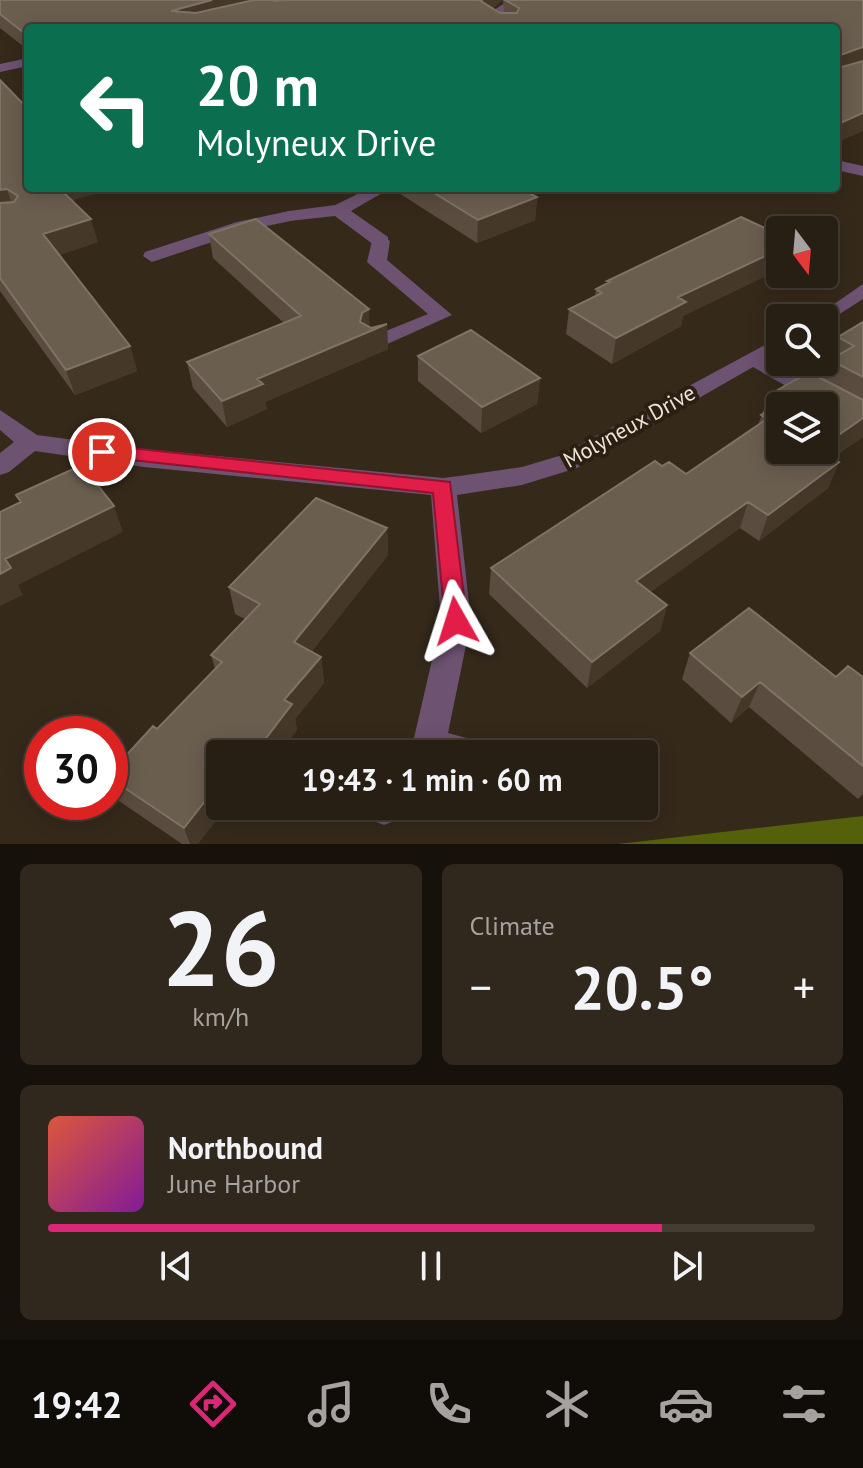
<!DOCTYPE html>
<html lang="en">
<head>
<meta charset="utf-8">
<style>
	:root { --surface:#281f14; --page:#30271d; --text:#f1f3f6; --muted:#a5a2a0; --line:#443d34; --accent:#db2777 }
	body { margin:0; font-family:"PT Sans",sans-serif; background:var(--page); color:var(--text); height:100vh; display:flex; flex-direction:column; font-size:30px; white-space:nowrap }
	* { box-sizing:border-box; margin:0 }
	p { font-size:26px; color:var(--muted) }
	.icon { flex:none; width:44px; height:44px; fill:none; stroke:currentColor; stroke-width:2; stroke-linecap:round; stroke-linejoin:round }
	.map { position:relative; height:844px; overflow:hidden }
	.drawer { display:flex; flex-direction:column; gap:20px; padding:20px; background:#16110b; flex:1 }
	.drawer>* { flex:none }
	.banner { position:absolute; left:24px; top:24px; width:816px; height:168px; border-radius:8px; box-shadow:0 4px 20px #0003,0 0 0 2px var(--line); background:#0b6e4f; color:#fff; overflow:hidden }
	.needle { width:52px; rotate:164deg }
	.tools { position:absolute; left:766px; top:216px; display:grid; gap:16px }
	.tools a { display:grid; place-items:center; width:72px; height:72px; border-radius:8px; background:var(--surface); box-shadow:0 4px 20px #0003,0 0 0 2px var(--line); font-size:40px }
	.speed { position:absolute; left:24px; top:716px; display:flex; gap:16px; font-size:40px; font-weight:700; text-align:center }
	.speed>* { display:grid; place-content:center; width:104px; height:104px; border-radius:50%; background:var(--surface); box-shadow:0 4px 20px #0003,0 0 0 2px var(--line); line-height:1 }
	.speed .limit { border:12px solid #d22; background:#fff; color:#111 }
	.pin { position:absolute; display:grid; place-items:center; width:68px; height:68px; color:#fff; margin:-34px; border:4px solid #fff; border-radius:50%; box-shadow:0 2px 8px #0007 }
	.me { position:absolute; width:88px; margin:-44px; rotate:354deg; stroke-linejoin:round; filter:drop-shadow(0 0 6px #0008) }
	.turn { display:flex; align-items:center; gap:28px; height:168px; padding:0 40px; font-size:36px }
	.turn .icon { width:104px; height:104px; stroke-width:2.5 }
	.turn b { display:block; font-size:56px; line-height:68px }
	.big { font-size:60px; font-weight:800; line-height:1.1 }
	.drawer .tile { flex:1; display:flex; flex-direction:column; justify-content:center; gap:12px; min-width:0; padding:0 28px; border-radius:12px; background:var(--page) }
	.drawer .dial { align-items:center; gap:0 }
	.dial b { font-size:104px; line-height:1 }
	.song { display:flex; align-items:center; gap:24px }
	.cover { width:96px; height:96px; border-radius:12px; background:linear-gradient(135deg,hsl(10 70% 55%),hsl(290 70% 35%)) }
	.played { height:8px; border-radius:4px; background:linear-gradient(90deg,var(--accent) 80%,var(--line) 80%) }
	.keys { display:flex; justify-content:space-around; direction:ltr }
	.heat { display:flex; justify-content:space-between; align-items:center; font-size:44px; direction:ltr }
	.drawer .tiles { flex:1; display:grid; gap:20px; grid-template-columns:1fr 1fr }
	.tile:last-child { grid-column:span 2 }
	.trip { position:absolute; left:206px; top:740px; width:452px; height:80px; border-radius:8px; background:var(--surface); box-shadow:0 4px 20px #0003,0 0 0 2px var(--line); font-weight:800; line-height:80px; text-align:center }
	.tab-bar { display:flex; height:128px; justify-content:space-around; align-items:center; background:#100c08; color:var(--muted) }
	.tab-bar .icon { width:56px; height:56px }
	.tab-bar .current { color:var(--accent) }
	.tab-bar b { font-size:36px; color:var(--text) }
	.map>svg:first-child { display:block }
</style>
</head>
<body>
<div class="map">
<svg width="863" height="844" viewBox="0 0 863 844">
	<rect width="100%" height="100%" fill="#35291a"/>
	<path fill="#55600a" d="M863 816V844H618Z"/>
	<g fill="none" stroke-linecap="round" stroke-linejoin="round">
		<path fill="#6d5271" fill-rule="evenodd" d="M505 3 515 5 498 17 516 28H501L483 17Z
			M289 211 298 216 295 220 248 230 152 262 143 256 145 252 237 222Z
			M381 235 390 241 387 260 452 315 374 350 363 344 366 339 428 314 367 262 372 241Z"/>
		<path fill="#6d5271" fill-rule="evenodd" d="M28 58V66L0 72V64Z
			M836 160 863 166V176L836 170Z
			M370 188H391L351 211 388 237V245H374L335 216 289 221 280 216 289 211 335 205Z
			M863 284V299L824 324V318H814Z
			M780 337V352L769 358 863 412V430L753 367 577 468 522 485 457 495 471 621 448 733 485 743 490 754H405L414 738 441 621 431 495 144 467 35 451 9 472 0 475V453L14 442 0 430V410L37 435 144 449 443 478 459 476 522 467 559 456Z
			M367 806H404L397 820 384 825 371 820Z"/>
	</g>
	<path fill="#5a4d3f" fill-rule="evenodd" d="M0 0 276 1 283 0H863L836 143 28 28V50L0 28ZM503 0 504 13H500L493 8Z
		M0 80 94 194 72 200 98 242 59 255 130 346 137 371 75 395 0 291Z
		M391 188H542L530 193 537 197 535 220 477 243Z
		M715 188H739L727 194Z
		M209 234 371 328 387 324 388 349 265 402 267 409 227 427 193 388 187 362 284 323 213 258Z
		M780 235V269L683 316 681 326 612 364 566 334 569 309 595 296 596 289 607 284V281Z
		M863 322V437L832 458 839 462 828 488 759 541 740 528 650 592 667 605 660 631 587 688 489 594 491 568 686 474 758 425 769 395 823 380 838 337Z
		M418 356 540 378 537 404 481 433 418 381Z
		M387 528 388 555 312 651 321 657 324 683 295 719 297 730 279 754H220L198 844H182L119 801 110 783V773L157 729 215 669 211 655 245 619 235 614 229 587Z
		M690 653 836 677H863V794L858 799 749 707 731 723 682 679Z"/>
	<path fill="#453829" d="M212 0H250L251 7 175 28 171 11Z
		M482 0H503L480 18Z
		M863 47V61L836 74 840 55Z
		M863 113V131L836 143V125Z
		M54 188H93L94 194 58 204Z
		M298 188H312L298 192Z
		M506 188H542L505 203Z
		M728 188H739L727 194Z
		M7 189 14 211 0 213V190Z
		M537 197 535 220 477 243 478 220Z
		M91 219 98 242 51 258 43 234Z
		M780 249V269L683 316 681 326 612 364 616 338 678 297Z
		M369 309 370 331 387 324 388 349 265 402 267 409 227 427 222 401 257 379 360 322 362 313Z
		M130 346 137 371 75 395 66 370Z
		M540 378 537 404 481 433 482 407Z
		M863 418V437L808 475 817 450H824V445Z
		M839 462 828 488 759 541 768 515Z
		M748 502 740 528 630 607 636 581Z
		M114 506 123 532 18 585 23 595 0 606V574L5 559Z
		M387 528 388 555 299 668 294 642Z
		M667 605 660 631 587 688 592 662Z
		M321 657 324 683 295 719 297 730 279 754H254L284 700Z
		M760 682 749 707 731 723 742 697Z
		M220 782V806H228L198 844H190L184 828Z"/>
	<path fill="#6a5e4f" stroke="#7e7365" stroke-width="2" d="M0 0H212L171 11 196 13 254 0H272L276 1 283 0H482L481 1 500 13H517L519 8 505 0H863V47L840 55 839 64 842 67 863 61V113L836 125V28H28V36L0 14Z
		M0 80 28 109V188H59L91 219 43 234 130 346 66 370 0 278V203L14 202 18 196 7 189 0 190Z
		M426 188H520L537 197 478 220Z
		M741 217 780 235V249L678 297 686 302 616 338 569 309 602 293 596 289 610 282 607 281Z
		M256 219 369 309 362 313 360 322 371 328 387 324 257 379 263 384 222 401 187 362 301 316 209 234Z
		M863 322V377L830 360 854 346 838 337Z
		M471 330 540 378 482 407 418 356Z
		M809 372 863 400V418L824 445V406H780V450H819L839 462 768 515 748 502 636 581 667 605 592 662 491 568 655 461 662 466 669 462 686 474 767 419 761 415 780 402 769 395Z
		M82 465 114 506 5 559 11 568 0 574V512L21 502 16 495Z
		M316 498 387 528 294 642 321 657 284 700 292 704 254 754H220V782L184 828 110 778V773L153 726 157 729 222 662 211 655 260 604 229 587Z
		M749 608 836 677 848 666 863 677V766L760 682 742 697 690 653Z"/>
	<path fill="#e11d48" stroke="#92132f" stroke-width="2" d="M102 445 450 482 467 621 464 627H448L445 621 433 493 95 456 92 452Z"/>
	<g text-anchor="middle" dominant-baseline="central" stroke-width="8" stroke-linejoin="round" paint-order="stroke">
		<g font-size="22" fill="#ece4da" stroke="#2b1f11">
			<text transform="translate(629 426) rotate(-29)">Molyneux Drive</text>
		</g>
	</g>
</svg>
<div class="tools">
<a><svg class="needle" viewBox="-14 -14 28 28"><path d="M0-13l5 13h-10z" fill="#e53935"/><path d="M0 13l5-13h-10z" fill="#a5a2a0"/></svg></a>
<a><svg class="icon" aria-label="search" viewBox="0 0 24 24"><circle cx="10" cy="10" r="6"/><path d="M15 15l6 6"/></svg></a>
<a><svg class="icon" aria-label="layers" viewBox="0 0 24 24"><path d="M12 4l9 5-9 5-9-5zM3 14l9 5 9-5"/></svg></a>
</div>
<div class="speed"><div class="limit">30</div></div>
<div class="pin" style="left:102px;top:452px;background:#d93025"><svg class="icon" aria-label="arrive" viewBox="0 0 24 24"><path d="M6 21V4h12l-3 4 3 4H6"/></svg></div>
<svg class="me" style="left:456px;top:621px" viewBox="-20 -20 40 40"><path d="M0-17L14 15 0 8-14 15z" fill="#e11d48" stroke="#fff" stroke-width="4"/></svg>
<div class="trip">19:43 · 1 min · 60 m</div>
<div class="banner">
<div class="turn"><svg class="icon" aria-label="left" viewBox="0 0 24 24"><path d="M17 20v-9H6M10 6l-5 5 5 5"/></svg><div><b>20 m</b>Molyneux Drive</div></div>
</div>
</div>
<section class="drawer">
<div class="tiles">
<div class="tile dial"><b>26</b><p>km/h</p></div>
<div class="tile"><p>Climate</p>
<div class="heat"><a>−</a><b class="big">20.5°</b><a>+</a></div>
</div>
<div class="tile">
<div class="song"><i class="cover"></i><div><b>Northbound</b><p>June Harbor</p></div></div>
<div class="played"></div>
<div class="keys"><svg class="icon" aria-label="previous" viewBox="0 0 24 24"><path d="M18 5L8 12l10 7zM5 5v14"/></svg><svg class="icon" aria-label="pause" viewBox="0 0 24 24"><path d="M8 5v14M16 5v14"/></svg><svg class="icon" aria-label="next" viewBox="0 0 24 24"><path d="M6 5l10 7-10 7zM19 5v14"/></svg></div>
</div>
</div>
</section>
<nav class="tab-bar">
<b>19:42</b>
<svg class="icon current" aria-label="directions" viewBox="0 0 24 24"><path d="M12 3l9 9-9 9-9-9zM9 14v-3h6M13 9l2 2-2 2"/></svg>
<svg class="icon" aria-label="music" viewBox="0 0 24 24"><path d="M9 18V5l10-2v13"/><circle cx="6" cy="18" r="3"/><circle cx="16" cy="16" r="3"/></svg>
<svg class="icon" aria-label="phone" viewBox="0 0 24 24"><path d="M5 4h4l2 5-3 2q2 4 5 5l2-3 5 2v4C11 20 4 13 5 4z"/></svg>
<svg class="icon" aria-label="climate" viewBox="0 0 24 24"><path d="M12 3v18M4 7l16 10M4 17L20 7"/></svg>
<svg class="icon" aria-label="car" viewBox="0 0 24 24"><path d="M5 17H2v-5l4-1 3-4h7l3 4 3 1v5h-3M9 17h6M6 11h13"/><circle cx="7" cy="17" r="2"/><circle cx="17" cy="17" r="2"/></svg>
<svg class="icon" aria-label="filters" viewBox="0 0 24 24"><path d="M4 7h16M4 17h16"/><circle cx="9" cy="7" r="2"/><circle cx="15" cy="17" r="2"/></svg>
</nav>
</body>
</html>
